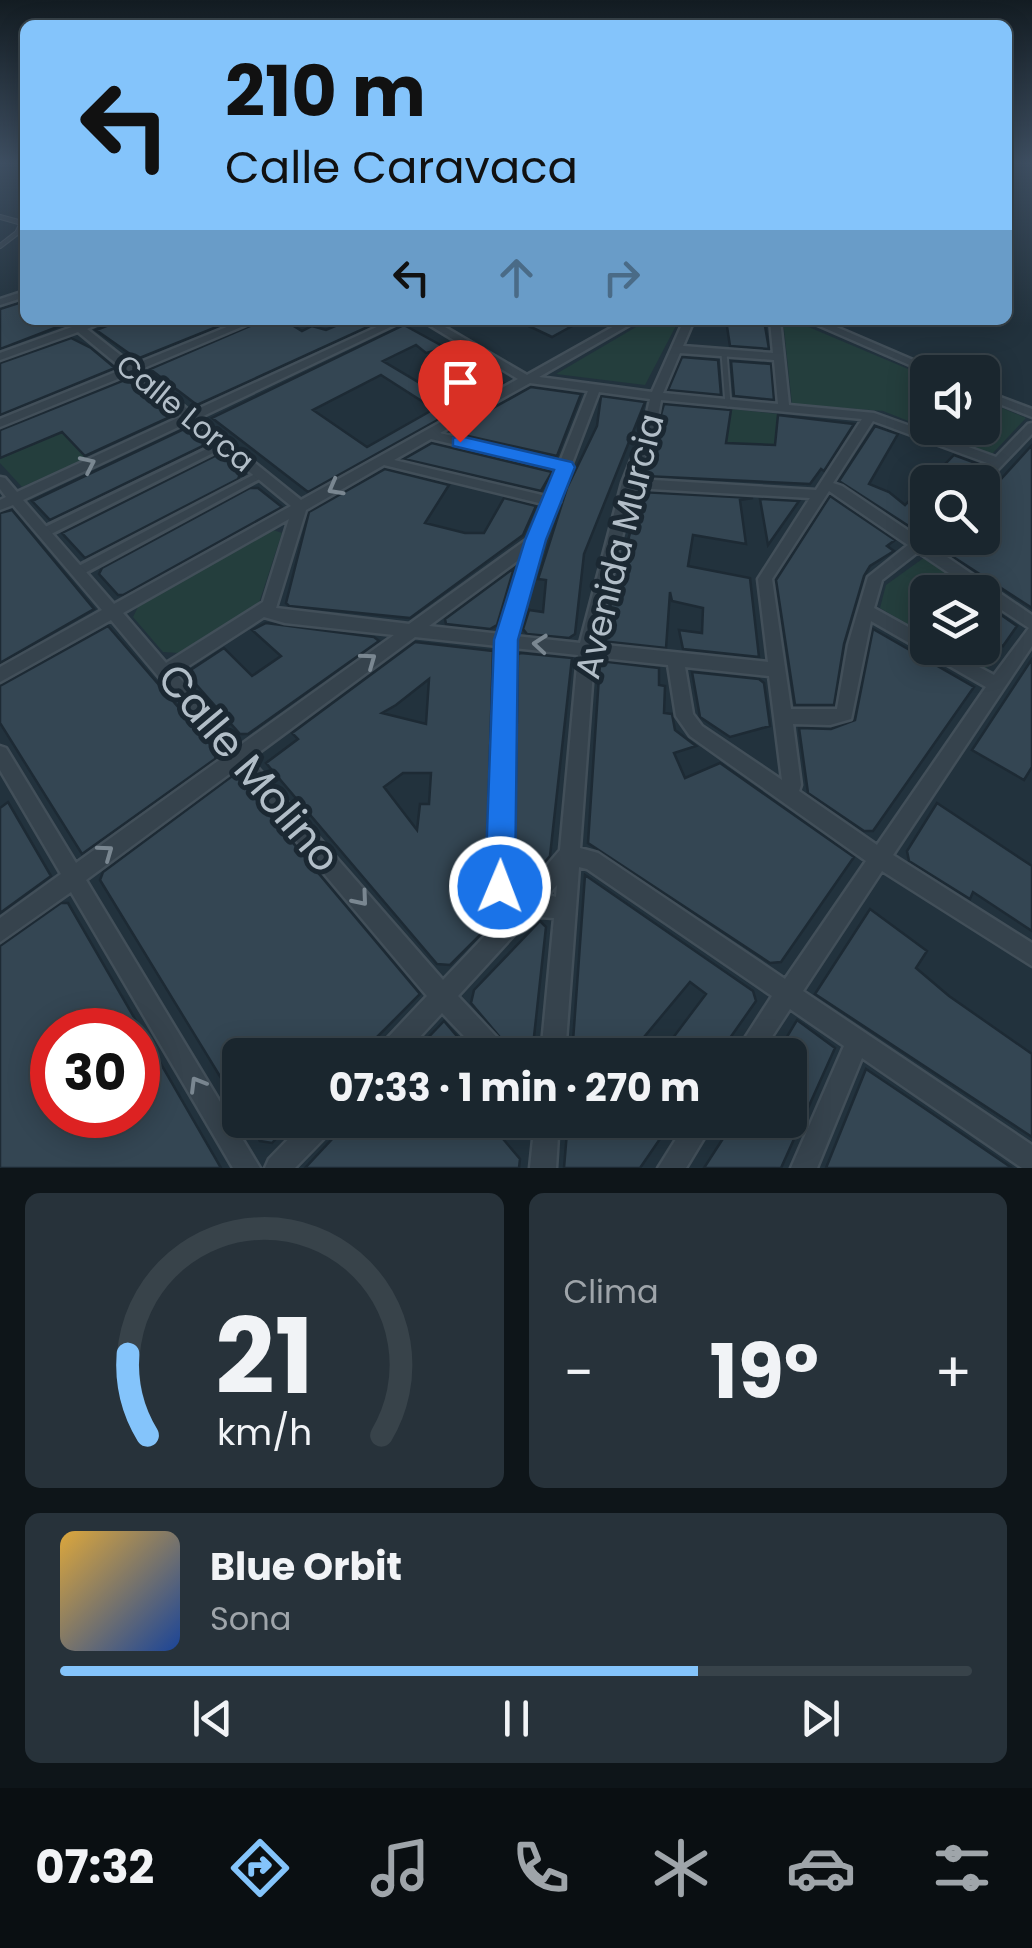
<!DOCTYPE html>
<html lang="es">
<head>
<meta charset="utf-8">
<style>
	:root { --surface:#1a262e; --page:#27323a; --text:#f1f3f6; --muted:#9fa5aa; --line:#38434a; --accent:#84c4fb }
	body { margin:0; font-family:Poppins,sans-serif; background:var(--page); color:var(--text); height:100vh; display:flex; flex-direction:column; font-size:38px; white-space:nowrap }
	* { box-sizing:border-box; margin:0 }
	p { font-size:32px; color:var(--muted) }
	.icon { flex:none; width:55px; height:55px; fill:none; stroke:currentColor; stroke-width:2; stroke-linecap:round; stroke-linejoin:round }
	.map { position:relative; height:1168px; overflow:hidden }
	.drawer { display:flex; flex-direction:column; gap:25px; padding:25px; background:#0e1519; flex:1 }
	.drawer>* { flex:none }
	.hud { position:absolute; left:20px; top:20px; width:992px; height:305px; border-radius:15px; box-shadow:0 5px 25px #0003,0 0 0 2px var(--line); background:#84c4fb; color:#111; overflow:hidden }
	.tools { position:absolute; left:910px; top:355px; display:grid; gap:20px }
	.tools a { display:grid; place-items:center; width:90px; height:90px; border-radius:15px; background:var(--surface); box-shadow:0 5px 25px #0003,0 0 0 2px var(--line); font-size:50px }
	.speed { position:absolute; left:30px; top:1008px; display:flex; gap:20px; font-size:50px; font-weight:700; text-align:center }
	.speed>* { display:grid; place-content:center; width:130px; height:130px; border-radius:50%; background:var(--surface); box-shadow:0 5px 25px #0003,0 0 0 2px var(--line); line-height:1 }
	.speed .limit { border:15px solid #d22; background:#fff; color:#111 }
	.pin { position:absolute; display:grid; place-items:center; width:85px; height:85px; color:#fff; margin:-102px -42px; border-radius:50% 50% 50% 0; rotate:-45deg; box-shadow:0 0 10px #0007 }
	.pin .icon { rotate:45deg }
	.me { position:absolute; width:110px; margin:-55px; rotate:1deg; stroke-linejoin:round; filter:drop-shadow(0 0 8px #0008) }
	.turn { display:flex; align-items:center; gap:35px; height:210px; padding:0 40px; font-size:45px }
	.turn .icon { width:130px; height:130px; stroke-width:2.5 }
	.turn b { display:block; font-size:70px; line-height:85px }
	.lanes { display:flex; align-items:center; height:95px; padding:0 40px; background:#0003; justify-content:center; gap:50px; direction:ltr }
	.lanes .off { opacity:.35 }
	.big { font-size:75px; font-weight:700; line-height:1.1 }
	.drawer .tile { flex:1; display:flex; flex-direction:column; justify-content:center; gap:15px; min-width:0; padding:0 35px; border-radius:15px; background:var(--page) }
	.drawer .dial { align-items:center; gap:0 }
	.dial svg { height:260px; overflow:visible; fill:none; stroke:var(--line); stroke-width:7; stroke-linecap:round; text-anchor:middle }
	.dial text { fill:var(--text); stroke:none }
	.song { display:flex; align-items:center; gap:30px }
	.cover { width:120px; height:120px; border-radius:15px; background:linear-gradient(135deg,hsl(40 70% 55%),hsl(220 70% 35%)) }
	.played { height:10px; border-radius:5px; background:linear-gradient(90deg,var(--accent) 70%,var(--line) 70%) }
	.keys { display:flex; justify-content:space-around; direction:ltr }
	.heat { display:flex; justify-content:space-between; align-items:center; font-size:55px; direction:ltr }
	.drawer .tiles { flex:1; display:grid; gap:25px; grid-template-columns:1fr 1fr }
	.tile:last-child { grid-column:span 2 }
	.trip { position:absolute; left:222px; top:1038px; width:585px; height:100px; border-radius:15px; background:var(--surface); box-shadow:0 5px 25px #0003,0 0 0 2px var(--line); font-weight:700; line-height:100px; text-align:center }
	.tabs { display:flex; height:160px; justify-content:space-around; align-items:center; background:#0a0f12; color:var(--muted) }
	.tabs .icon { width:70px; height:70px }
	.tabs .on { color:var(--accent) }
	.tabs b { font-size:45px; color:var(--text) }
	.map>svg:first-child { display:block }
</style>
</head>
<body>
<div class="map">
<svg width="1032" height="1168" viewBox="0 0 1032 1168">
	<rect width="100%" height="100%" fill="#22323d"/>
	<path fill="#243e3d" d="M648 320H679L645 385 556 374Z
		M783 320H792L927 377 928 428H982L983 400 1026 418 992 454 883 411 792 404Z
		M731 409 778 414 775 445 726 443Z
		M62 432 87 458 22 487 0 463V459Z
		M273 530 282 533 259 603 179 653 163 652 133 617 139 605Z
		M925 557 976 592H928L927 636 880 608 886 585Z
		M983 597 995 605 990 639 1003 646 986 669 948 648H982Z"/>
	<path fill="#344653" stroke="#1d2a34" stroke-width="2.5" fill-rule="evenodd" d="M25 301V320H54L60 326 0 349V309Z
		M122 320H234L137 359 96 330Z
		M264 320H284L302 331 312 326 326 330 349 320H383L197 405 150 369Z
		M516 320H583L552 337Z
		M726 320H764L769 349 730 346Z
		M404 325 446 348 426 353 416 345 383 361 445 398 490 373 504 383 308 492 212 418ZM381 375 434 409 367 447 313 410Z
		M71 338 91 348 115 368 0 415V363Z
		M682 357 718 360 721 395 668 390Z
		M731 361 771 364 774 400 734 396Z
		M127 379 170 417 85 456 62 432 0 458V430Z
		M531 387 581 394 557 456 450 432Z
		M601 396 645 402 584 554 575 634 569 638 527 634 523 629 529 610 543 612 546 580 538 579 567 488 597 426Z
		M664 404 731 410 726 443 775 445 778 415 854 424 824 471 821 469 810 484 644 476Z
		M875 426 898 434 869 484 889 492 905 505 954 455 981 465 964 482H928V522L918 532 839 481Z
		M186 428 207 444 50 520 32 501Z
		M432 443 552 472 541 491 404 459Z
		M1032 445V608L938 547 947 538H982V500Z
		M219 454 241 472 238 479 85 558 62 533Z
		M385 469 449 485 425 523 465 533H484L504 498 536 506 523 535 410 618 289 606 286 603 309 512Z
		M250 488H258L282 507 123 595H118L99 574 102 568Z
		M641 492 753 498 740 500 746 544 693 535 688 566 750 578 759 657 683 649 679 630 702 633 703 608 672 601 670 592 666 648 601 641Z
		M830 496 895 540 887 546 894 551 870 566 864 576 844 644 834 705H795L776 580Z
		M760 499 799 501 768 545Z
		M12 510 94 609 0 663V513Z
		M514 568 497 625 490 629 446 624 445 619Z
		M994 610 1017 626 1003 646 990 639Z
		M266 623 374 637 379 641 248 734H240L186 673 224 648 252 676 281 656 252 630Z
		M108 626 217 752 215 759 82 854 0 723V686Z
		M873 629 974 687 873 831H864L808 793 799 728 831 729 855 720Z
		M415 642 493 651 486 887 491 924 450 965 437 964 266 763 298 739 292 733ZM429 679 426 724 382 713 396 705ZM403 773H431L429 804H420L417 830 384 787Z
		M521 653 572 658 550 856 519 892 514 887 518 654Z
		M1032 659V767L1024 780 972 750Z
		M600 661 659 668V685L665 686 664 713 672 714 675 730 696 746 674 753 685 778 720 763 854 857 781 962 770 963 588 843Z
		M692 672 759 679 764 683 770 726 730 737 700 717Z
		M235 774 420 994 359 1055H240V1109L100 880 103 872Z
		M8 802 51 876 0 913V808Z
		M937 803 1032 866V931L973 892 970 899 909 861 907 851Z
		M585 875 753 991 756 1001 718 1055H660L706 994 690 982 629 1055H572Z
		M61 903H68L221 1168H0V946ZM52 1030H138V1115H52V1066L44 1050 52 1043Z
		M870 909 927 951 916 968 949 996 1032 1054V1137L815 994Z
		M540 921 546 927 532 1055H515L471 1003 474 990Z
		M797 1020 835 1048 781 1168H704L735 1120H790V1055H776Z
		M444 1021 473 1055H411L422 1044Z
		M866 1069 924 1108 1012 1168H826Z
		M247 1120H294L272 1143 260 1141Z
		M350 1120H487L520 1159 519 1168H305Z
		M568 1120H594L601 1128 607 1120H673L640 1168H564Z"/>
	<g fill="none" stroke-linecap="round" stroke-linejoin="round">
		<defs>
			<path id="service-far1" d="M0 217 22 223 17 233 0 246"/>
			<path id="service" d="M724 353 728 404"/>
			<path id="pedestrian" d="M223 441 227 442V446L49 535H41L39 532 41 529Z
				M261 471 266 474 265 476 83 574 79 575 73 571 75 568Z"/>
			<path id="minor" d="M25 291V297L0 305V299Z
				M65 320H76L81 324 92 320H107L87 329 133 365 244 320H258L139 370 191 412 392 320H405L199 418 301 500 518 379 421 320H433L527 375 625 320H638L539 377 652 392 684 320H694L683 346 773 353 770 320H780L789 405 874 413 996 457 1028 424 1032 423V434L982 486V482H973L990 464 873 421 833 483 842 486 918 537 928 532V538H935L928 544 1032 615V646L893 855 1032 943V966L882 871 803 991 1032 1145V1168H1022L862 1058 817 1168H791L844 1046 790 1009 760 1055H734L772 996 587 869 579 867 565 1055H541L554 918 540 917 523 925 458 996 506 1047 510 1055H482L442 1013 403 1055H375L379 1047 427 996 236 769 86 880 260 1168H233L71 892 0 942V918L61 874 0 770V746L6 748 76 863 225 756 111 620 0 682V667L102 610 13 505 0 510V500L6 497 0 489V477L5 478 17 492 182 416 130 374 0 427V419L123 369 78 332 0 360V353L72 327ZM680 353 774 360 778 404 663 393ZM530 383 588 391 560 462 440 433ZM599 392 650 399 644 427 622 483 580 643 515 636 543 540 556 506 560 502 558 500ZM661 400 862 419 816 490 637 479 656 427ZM189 422 291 506 114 604 23 500ZM431 439 557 469 546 496 394 460ZM384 465 543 504 530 537 409 624 276 608 306 510ZM634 488 810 498 758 579 768 662 596 644ZM829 491 908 545 868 577 848 645 837 709H791L772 579ZM289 519 263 602 166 663 123 613ZM918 552 977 592H982V597L1029 628 994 675 943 648H928V638L874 608 882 580ZM524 556 500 634 429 626ZM264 617 285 623 394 635 239 746 176 674ZM871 621 986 687 877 845 799 791 801 785 793 724 830 725 851 719ZM415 637 498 646 490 887 493 908 499 921 443 980 250 759ZM514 648 578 655 560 850 513 905 510 887ZM594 657 668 665 676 716 690 736 866 861 785 979 598 853 580 848ZM685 667 769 676 782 780 702 726 693 714ZM557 885 556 897 548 895Z
				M806 320H820L941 372 928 373Z
				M982 390 1032 409V417L982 397Z
				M307 1120H336L333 1129 295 1168H265L269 1159Z
				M535 1120H559L556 1168H530Z
				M688 1120H715L686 1168H658Z"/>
		</defs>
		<use href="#service-far1" stroke="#424f59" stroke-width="6"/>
		<use href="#service" stroke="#424f59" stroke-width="9"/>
		<use href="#pedestrian" stroke="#424f59" stroke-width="6"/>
		<use href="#minor" stroke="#424f59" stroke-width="5"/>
		<use href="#service-far1" stroke="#36434d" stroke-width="4"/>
		<use href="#service" stroke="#36434d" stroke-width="5"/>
		<use href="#pedestrian" fill="#36434d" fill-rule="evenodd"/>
		<use href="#minor" fill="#36434d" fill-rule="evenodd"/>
	</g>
	<defs><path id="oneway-chevron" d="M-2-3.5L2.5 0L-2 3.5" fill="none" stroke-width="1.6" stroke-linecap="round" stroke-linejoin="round" transform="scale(2.5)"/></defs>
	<g stroke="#7a8791">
		<use href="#oneway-chevron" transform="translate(88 464) rotate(-25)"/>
		<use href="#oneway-chevron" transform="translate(335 488) rotate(151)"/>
		<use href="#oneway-chevron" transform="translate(540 644) rotate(-175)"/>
		<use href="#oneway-chevron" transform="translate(369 660) rotate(-36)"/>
		<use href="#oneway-chevron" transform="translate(106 852) rotate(-36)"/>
		<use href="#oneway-chevron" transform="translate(361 899) rotate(50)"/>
		<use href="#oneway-chevron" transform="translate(197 1084) rotate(-121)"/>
	</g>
	<linearGradient id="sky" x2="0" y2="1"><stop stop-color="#131c22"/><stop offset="0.5" stop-color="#3e4f62"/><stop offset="1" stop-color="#3e4f62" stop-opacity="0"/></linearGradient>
	<rect width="1032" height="326" fill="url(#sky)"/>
	<path fill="#1a73e8" stroke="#114b97" stroke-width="2.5" d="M460 436 572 462 575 467 546 540 518 640 515 887 511 898 500 902 489 898 485 887 494 640 525 540 554 470 453 446V438Z"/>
	<g text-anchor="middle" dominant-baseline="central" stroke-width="10" stroke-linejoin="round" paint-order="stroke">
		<g font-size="30" fill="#b2bec8" stroke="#1b2832">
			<text transform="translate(185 413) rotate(39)">Calle Lorca</text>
		</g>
		<g font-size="35" fill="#b2bec8" stroke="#1b2832">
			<text transform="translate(619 546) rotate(-76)">Avenida Murcia</text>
		</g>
		<g font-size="42" fill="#b2bec8" stroke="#1b2832">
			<text transform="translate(249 768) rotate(50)">Calle Molino</text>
		</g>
	</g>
</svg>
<div class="tools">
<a><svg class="icon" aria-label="sound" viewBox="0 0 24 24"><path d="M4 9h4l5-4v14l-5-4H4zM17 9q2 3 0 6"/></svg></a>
<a><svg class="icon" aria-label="search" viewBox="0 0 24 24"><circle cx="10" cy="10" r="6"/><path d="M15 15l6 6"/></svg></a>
<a><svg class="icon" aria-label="layers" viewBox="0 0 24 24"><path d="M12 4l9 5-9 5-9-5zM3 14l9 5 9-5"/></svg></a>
</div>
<div class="speed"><div class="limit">30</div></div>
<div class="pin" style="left:460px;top:442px;background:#d93025"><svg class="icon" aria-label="arrive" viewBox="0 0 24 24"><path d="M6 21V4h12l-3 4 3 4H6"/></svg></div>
<svg class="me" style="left:500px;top:887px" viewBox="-20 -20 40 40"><circle r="17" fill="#1a73e8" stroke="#fff" stroke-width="3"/><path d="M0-11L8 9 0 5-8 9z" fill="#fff"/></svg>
<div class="trip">07:33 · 1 min · 270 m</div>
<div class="hud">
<div class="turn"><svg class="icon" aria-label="left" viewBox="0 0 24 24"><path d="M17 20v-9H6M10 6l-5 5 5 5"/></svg><div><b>210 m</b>Calle Caravaca</div></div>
<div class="lanes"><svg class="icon" aria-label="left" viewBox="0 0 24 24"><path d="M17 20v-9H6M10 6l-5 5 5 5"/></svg><svg class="icon off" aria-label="ahead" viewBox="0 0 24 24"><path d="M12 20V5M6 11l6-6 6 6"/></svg><svg class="icon off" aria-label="right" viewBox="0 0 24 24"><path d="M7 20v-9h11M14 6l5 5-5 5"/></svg></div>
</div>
</div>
<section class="drawer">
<div class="tiles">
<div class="tile dial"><svg viewBox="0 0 100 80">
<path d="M14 69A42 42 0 1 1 86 69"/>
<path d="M14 69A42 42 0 0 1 8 44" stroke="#84c4fb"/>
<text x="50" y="56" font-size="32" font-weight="700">21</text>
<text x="50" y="72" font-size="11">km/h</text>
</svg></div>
<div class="tile"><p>Clima</p>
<div class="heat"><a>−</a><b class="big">19°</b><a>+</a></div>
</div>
<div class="tile">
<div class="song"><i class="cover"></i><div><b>Blue Orbit</b><p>Sona</p></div></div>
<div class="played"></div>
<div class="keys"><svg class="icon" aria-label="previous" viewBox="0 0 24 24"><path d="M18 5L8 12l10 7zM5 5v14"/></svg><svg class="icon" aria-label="pause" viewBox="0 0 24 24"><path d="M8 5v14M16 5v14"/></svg><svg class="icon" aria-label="next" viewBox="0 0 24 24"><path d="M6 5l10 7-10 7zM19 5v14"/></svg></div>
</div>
</div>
</section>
<nav class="tabs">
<b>07:32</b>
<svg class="icon on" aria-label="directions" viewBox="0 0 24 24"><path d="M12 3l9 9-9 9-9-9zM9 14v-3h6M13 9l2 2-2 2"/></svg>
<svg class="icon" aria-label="music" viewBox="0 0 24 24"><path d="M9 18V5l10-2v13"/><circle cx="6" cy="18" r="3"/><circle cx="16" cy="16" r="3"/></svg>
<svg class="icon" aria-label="phone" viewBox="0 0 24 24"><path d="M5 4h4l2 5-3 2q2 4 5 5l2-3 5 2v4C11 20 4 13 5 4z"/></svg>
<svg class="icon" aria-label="climate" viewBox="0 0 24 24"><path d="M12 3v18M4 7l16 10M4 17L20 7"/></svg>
<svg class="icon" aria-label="car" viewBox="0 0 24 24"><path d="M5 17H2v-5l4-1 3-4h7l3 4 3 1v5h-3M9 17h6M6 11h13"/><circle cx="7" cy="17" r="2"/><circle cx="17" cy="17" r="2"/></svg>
<svg class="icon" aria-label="filters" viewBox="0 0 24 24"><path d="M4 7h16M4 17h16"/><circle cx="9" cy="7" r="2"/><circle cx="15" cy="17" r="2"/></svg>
</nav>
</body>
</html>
